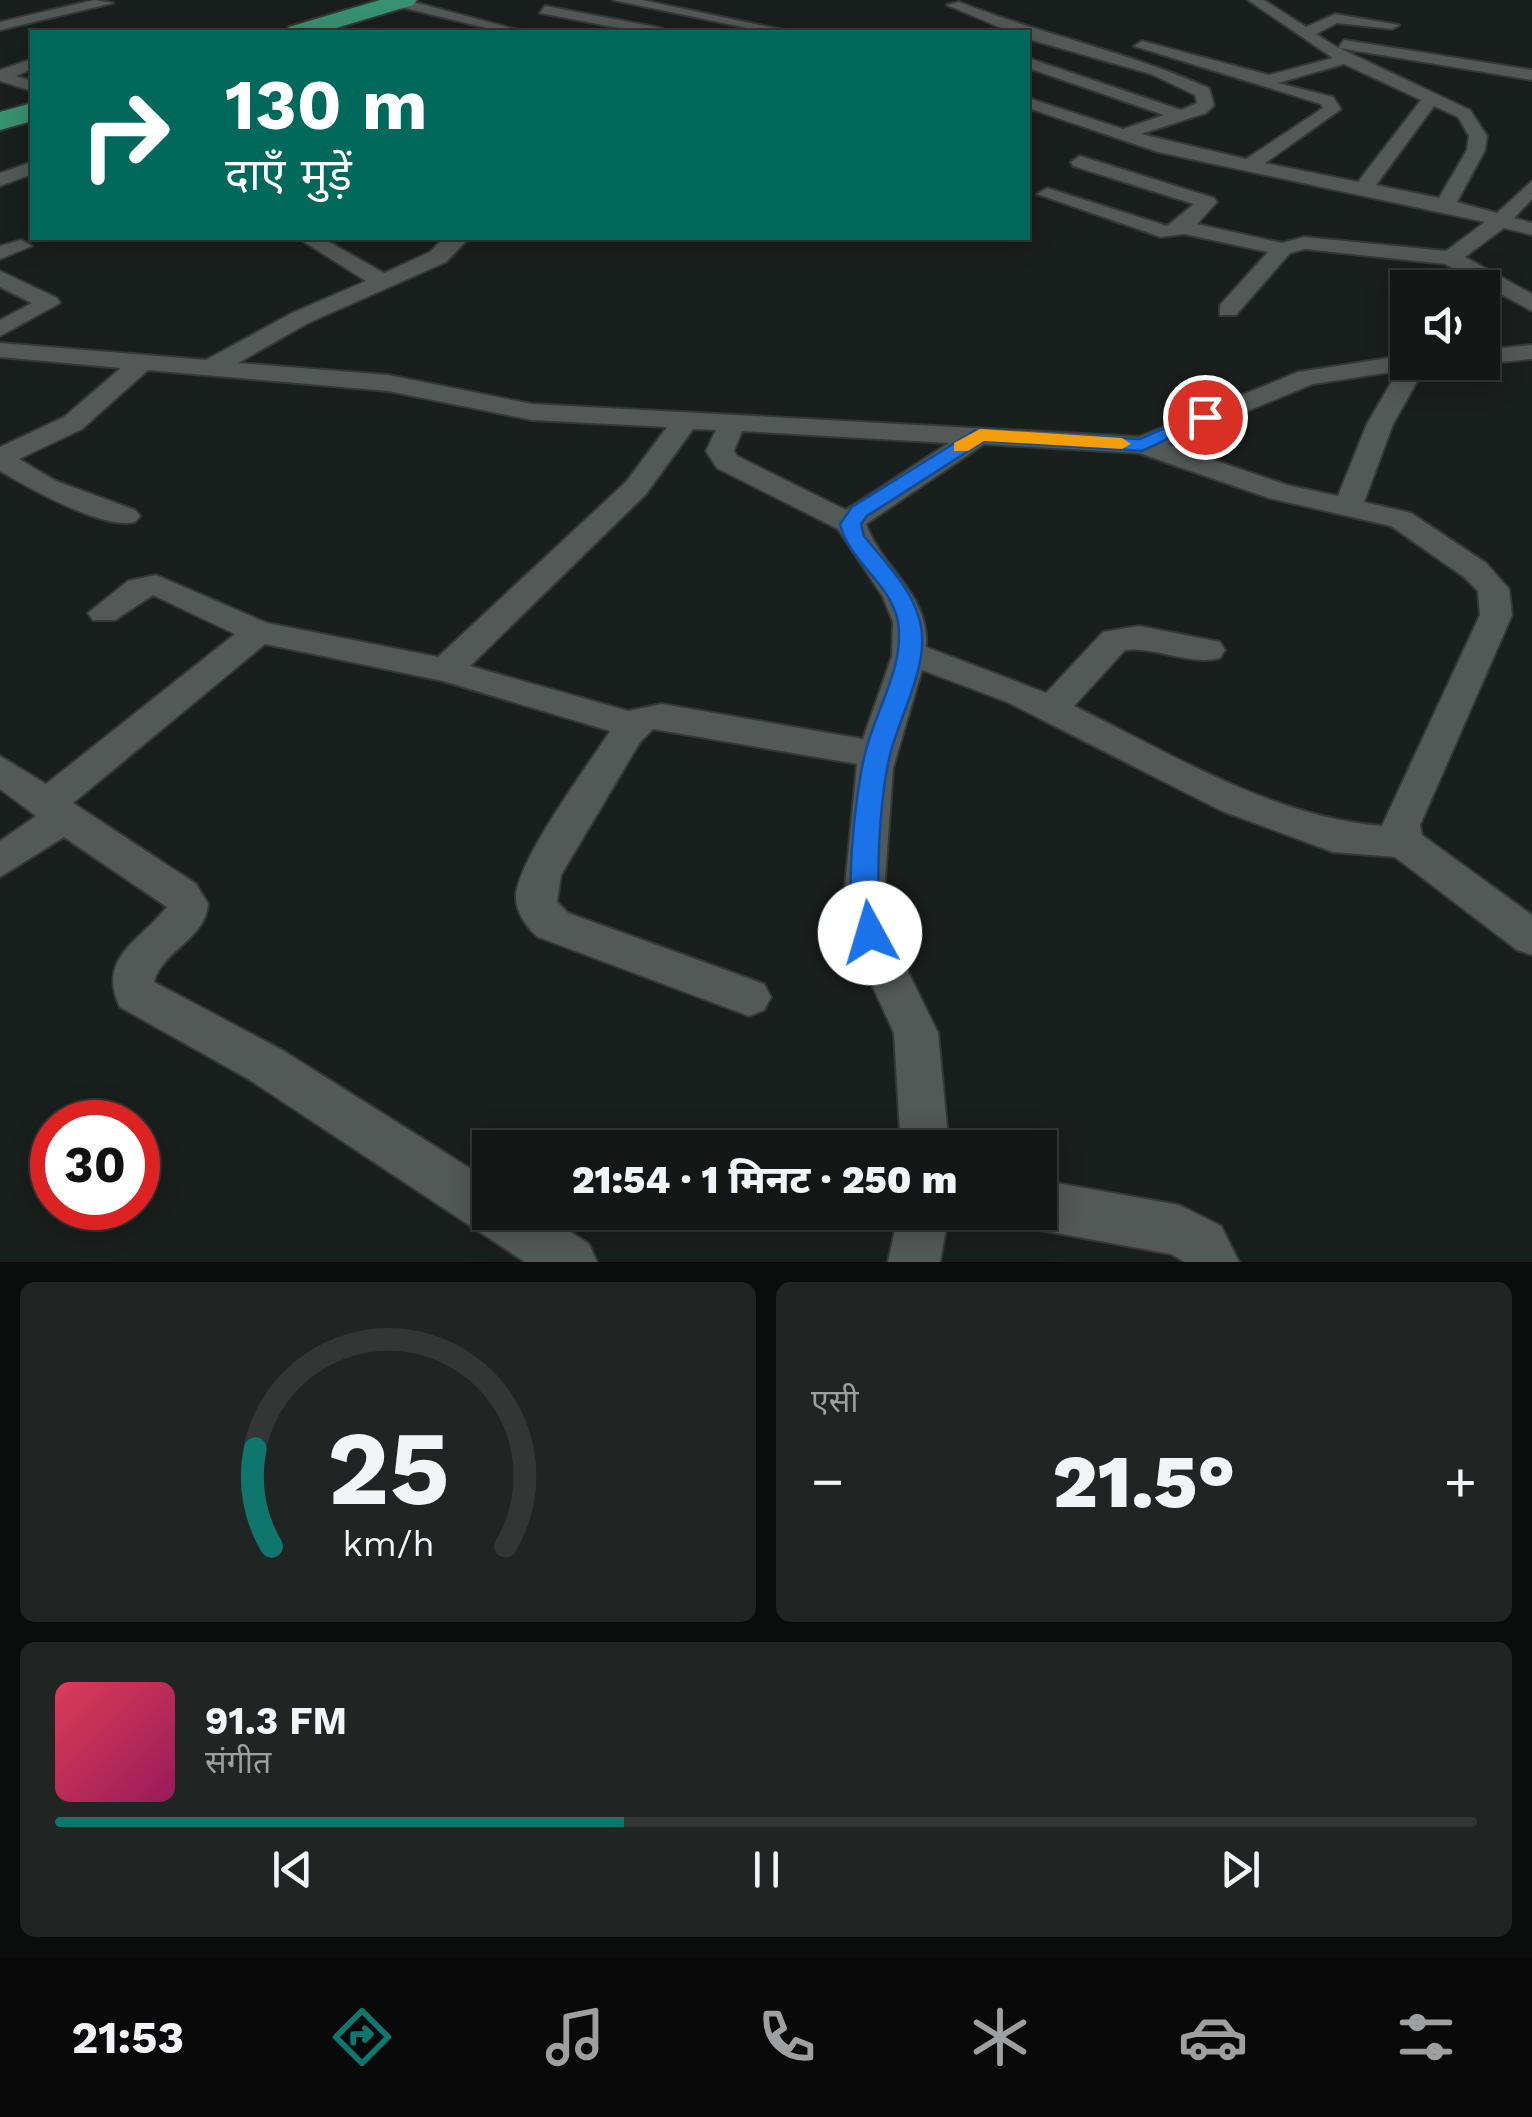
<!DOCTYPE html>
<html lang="hi">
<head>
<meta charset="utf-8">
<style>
	:root { --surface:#131715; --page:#202422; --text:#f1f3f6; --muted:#9d9fa0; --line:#323634; --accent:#0f766e }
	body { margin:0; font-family:"Work Sans","Noto Sans Devanagari",sans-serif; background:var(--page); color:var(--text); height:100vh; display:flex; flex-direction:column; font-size:38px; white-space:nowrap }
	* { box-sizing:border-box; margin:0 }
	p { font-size:32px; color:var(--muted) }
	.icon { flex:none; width:55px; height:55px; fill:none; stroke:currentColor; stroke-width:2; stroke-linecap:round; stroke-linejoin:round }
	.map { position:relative; height:1262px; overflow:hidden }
	.drawer { display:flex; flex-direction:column; gap:20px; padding:20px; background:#0a0d0c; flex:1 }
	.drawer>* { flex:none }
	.guide { position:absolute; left:30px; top:30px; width:1000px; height:210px; border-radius:0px; box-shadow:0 5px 25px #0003,0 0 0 2px var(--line); background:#00695c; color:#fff; overflow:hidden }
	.tools { position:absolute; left:1390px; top:270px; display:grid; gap:20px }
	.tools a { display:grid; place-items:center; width:110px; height:110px; border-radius:0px; background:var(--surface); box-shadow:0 5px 25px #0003,0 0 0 2px var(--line); font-size:50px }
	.speed { position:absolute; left:30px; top:1100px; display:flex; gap:20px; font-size:50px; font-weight:700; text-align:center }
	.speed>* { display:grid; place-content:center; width:130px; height:130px; border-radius:50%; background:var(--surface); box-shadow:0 5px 25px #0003,0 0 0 2px var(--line); line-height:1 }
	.speed .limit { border:15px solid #d22; background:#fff; color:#111 }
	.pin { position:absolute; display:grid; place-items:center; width:85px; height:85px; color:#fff; margin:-42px; border:5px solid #fff; border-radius:50%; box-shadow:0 2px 10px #0007 }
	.me { position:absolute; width:110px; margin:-55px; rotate:354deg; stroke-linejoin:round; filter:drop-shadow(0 0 8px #0008) }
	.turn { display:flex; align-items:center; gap:35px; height:210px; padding:0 30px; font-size:45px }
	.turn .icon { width:130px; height:130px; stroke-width:2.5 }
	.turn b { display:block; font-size:70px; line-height:85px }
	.big { font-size:75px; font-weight:800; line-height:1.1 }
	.drawer .widget { flex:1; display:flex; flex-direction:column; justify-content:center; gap:15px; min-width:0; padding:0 35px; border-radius:15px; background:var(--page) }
	.drawer .dial { align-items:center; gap:0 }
	.dial svg { height:260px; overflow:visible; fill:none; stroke:var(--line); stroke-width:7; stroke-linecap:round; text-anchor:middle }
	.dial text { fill:var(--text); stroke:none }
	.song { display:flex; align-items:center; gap:30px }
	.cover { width:120px; height:120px; border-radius:15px; background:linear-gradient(135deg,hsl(350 70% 55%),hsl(330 70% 35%)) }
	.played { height:10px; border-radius:5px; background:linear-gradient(90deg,var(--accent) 40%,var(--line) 40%) }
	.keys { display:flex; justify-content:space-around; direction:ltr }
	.heat { display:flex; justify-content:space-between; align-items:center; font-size:55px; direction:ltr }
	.drawer .tiles { flex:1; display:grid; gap:20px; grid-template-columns:1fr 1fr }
	.widget:last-child { grid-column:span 2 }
	.trip { position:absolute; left:472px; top:1130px; width:585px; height:100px; border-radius:0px; background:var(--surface); box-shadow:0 5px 25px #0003,0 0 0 2px var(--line); font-weight:800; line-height:100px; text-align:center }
	.menu { display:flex; height:160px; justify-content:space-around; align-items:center; background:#080908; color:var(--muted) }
	.menu .icon { width:70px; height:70px }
	.menu .on { color:var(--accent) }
	.menu b { font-size:45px; color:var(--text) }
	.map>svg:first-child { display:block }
</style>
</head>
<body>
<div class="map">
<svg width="1532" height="1262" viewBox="0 0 1532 1262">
	<rect width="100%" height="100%" fill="#191f1c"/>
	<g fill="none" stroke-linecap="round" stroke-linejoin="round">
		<defs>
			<path id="minor" d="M94 0 113 3 0 30V22Z
				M391 0H406L526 32H503L392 5Z
				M613 0H642L788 31 766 32Z
				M1248 0H1264L1306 27 1335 14 1399 25 1392 29 1337 23 1316 34 1338 48 1344 40 1532 70V80L1339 48 1470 110 1487 136 1485 150 1457 202 1497 213 1532 181V199L1514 218 1532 223V235L1504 228 1465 257 1532 294V311L1445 264 1305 249 1290 253 1236 315H1220V305L1268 252 1184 234 1161 237 1037 194 1047 188 1167 226 1194 204 1073 166 1071 162 1080 156 1214 198 1217 202 1197 224 1282 243 1304 237 1446 251 1485 222 1158 152 1028 108V98L1123 129 1164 115 1028 68V58L1181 110 1197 103 1195 95 1151 74 1028 39V32H1011L947 5 959 2C1041 34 1128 52 1209 88L1214 105 1206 113 1141 134 1246 159 1323 108 1321 104 1134 46 1142 41 1269 75 1333 58ZM1344 64 1421 100 1358 182 1265 163 1341 109 1333 97 1278 83ZM1434 106 1458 117 1469 136 1467 150 1439 198 1376 185Z
				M545 6 661 28 668 32H640L540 13Z
				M32 59V69L16 76 32 81V91L0 81V70Z
				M32 162V174L0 186V173Z
				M298 238H322L384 273 430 252 444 238H469L446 262 308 323 238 363 388 375 532 404 1139 437 1298 372 1408 355V362H1428L1393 424 1364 502 1411 513 1486 563 1509 589 1512 615 1420 825 1422 835 1532 915V955L1517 950 1395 857 1333 852 1222 811 1007 702 922 670 893 768 883 907 891 937 938 1033 949 1148H901L894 1033 850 937 843 907 857 764 653 729 640 742 561 875 557 902 568 913 764 984 771 997 764 1010 749 1016 538 937C527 928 516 912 516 897 517 860 588 766 610 731L443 681 265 644 73 803 196 884 208 904C205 940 162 950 154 982L282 1050 490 1181V1212H540L589 1244 597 1262H525L250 1080 120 1007C96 958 141 940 167 907L64 837 0 877V841L36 816 0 789V756L46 784 235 634 153 595 115 620H93L88 613 128 581 156 575 267 623 438 657 626 482 667 427 532 420 388 391 148 370 82 429 19 459 56 481 135 510 140 516 135 522C103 530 29 488 0 471V447L64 417 121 368 0 357V343L206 360 292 313 366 281ZM1398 371 1367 424 1338 496 1287 485 1167 444 1313 384ZM693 429 716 430 706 451 717 468 838 529 883 597 893 622 892 656 863 739 662 704 628 711 470 666 646 494ZM742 431 949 443 846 510 737 456 734 451ZM984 444 1139 453 1269 498 1391 526 1464 577 1478 591 1480 615 1382 826C1272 817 1172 754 1074 706L1125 650C1156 646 1189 666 1220 658L1225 650 1220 642 1139 626 1103 632 1046 693 926 647C930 594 882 569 866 524Z
				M21 240 32 246 0 259V246Z
				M0 271 57 298 60 303 0 336V320L32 303 0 287Z
				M1532 345V359L1482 364 1475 362H1482V350Z
				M1040 1180 1179 1205 1221 1226 1239 1262H1185L1171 1254 1040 1230 1022 1222 1018 1212H1040Z
				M899 1212H949L940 1262H888Z"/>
			<path id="trunk" d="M380 0H417L413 5 323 32H286L289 27Z
				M32 103V121L0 130V112Z"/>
		</defs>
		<use href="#minor" stroke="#343836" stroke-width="4"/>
		<use href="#trunk" stroke="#343836" stroke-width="4"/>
		<use href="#minor" fill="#525956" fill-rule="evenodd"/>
		<use href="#trunk" fill="#389170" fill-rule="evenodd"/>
	</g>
	<path fill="#1a73e8" stroke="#114b97" stroke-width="2.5" d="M1199 413 1214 417 1142 451 984 441 867 516 861 524 864 536C884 561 910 586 919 618 932 660 902 710 891 751 880 793 873 893 884 933L880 942 870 945 859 942C842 907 855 794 865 754 875 711 905 667 898 622 891 583 849 562 840 524L852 507 974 431 1140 439Z"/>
	<path fill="#f59e0b" d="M980 429 1122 438 1131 444 1122 449 984 441 968 451H954V443Z"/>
</svg>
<div class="tools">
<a><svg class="icon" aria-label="sound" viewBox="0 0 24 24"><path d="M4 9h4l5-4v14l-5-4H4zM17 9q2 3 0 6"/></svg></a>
</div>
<div class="speed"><div class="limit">30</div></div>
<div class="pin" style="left:1205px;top:417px;background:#d93025"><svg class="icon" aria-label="arrive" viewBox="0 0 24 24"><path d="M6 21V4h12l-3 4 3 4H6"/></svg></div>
<svg class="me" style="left:870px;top:933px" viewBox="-20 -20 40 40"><circle r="19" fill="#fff"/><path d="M0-13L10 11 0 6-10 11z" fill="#1a73e8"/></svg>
<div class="trip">21:54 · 1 मिनट · 250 m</div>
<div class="guide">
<div class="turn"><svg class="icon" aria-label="right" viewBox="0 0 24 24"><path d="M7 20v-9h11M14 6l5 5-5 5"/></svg><div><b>130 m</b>दाएँ मुड़ें</div></div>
</div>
</div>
<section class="drawer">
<div class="tiles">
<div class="widget dial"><svg viewBox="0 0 100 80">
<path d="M14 69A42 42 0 1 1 86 69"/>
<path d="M14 69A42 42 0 0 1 9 39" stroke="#0f766e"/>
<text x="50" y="56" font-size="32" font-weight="700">25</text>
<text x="50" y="72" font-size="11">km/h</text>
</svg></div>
<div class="widget"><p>एसी</p>
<div class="heat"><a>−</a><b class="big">21.5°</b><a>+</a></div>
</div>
<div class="widget">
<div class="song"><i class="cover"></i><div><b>91.3 FM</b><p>संगीत</p></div></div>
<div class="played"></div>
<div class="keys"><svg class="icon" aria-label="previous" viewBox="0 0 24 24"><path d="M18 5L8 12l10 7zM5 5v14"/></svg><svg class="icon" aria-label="pause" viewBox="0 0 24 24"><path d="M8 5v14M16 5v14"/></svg><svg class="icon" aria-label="next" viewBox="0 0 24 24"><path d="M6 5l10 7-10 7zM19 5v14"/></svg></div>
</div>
</div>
</section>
<nav class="menu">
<b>21:53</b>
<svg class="icon on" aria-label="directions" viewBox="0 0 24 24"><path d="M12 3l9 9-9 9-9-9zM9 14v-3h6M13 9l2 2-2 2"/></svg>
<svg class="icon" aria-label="music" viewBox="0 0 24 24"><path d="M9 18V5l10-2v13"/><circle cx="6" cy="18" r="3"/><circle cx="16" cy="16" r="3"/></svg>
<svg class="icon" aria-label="phone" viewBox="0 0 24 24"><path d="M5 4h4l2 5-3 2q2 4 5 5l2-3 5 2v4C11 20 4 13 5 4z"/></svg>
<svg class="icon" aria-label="climate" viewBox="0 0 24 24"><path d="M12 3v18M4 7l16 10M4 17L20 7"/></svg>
<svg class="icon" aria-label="car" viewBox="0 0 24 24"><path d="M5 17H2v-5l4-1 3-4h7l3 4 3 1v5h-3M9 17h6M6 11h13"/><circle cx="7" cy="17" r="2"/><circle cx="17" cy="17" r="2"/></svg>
<svg class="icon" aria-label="filters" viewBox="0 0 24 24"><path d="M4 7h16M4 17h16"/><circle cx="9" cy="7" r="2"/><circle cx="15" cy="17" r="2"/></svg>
</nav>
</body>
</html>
